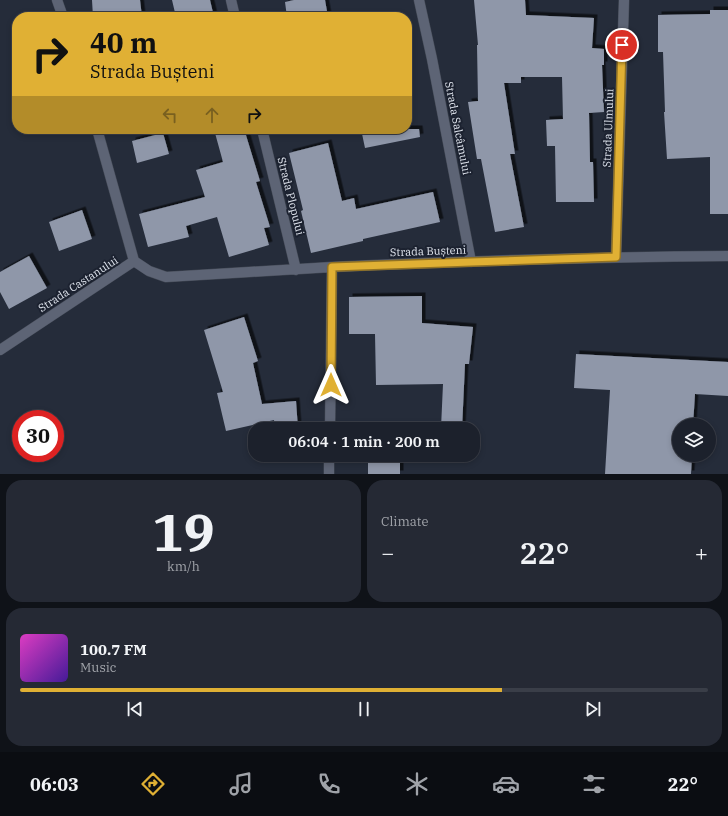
<!DOCTYPE html>
<html lang="en">
<head>
<meta charset="utf-8">
<style>
	:root { --surface:#1c212c; --page:#252934; --text:#f1f3f6; --muted:#a0a3a9; --line:#3a3e48; --accent:#e0b034 }
	body { margin:0; font-family:"IBM Plex Serif",serif; background:var(--page); color:var(--text); height:100vh; display:flex; flex-direction:column; font-size:15px; white-space:nowrap }
	* { box-sizing:border-box; margin:0 }
	p { font-size:13px; color:var(--muted) }
	.icon { flex:none; width:22px; height:22px; fill:none; stroke:currentColor; stroke-width:2; stroke-linecap:round; stroke-linejoin:round }
	.map { position:relative; height:474px; overflow:hidden }
	.details { display:flex; flex-direction:column; gap:6px; padding:6px; background:#0f1218; flex:1 }
	.details>* { flex:none }
	.hud { position:absolute; left:12px; top:12px; width:400px; height:122px; border-radius:16px; box-shadow:0 2px 6px #0003,0 0 0 1px var(--line); background:#e0b034; color:#111; overflow:hidden }
	.fabs { position:absolute; left:672px; top:418px; display:grid; gap:8px }
	.fabs a { display:grid; place-items:center; width:44px; height:44px; border-radius:50%; background:var(--surface); box-shadow:0 2px 6px #0003,0 0 0 1px var(--line); font-size:20px }
	.speed { position:absolute; left:12px; top:410px; display:flex; gap:8px; font-size:20px; font-weight:700; text-align:center }
	.speed>* { display:grid; place-content:center; width:52px; height:52px; border-radius:50%; background:var(--surface); box-shadow:0 2px 6px #0003,0 0 0 1px var(--line); line-height:1 }
	.speed .limit { border:6px solid #d22; background:#fff; color:#111 }
	.pin { position:absolute; display:grid; place-items:center; width:34px; height:34px; color:#fff; margin:-17px; border:2px solid #fff; border-radius:50%; box-shadow:0 1px 4px #0007 }
	.me { position:absolute; width:44px; margin:-22px; rotate:0deg; stroke-linejoin:round; filter:drop-shadow(0 0 3px #0008) }
	.turn { display:flex; align-items:center; gap:14px; height:84px; padding:0 12px; font-size:18px }
	.turn .icon { width:52px; height:52px; stroke-width:2.5 }
	.turn b { display:block; font-size:28px; line-height:34px }
	.lanes { display:flex; align-items:center; height:38px; padding:0 12px; background:#0003; justify-content:center; gap:20px; direction:ltr }
	.lanes .off { opacity:.35 }
	.big { font-size:30px; font-weight:600; line-height:1.1 }
	.details .widget { flex:1; display:flex; flex-direction:column; justify-content:center; gap:6px; min-width:0; padding:0 14px; border-radius:16px; background:var(--page) }
	.details .dial { align-items:center; gap:0 }
	.dial b { font-size:52px; line-height:1 }
	.song { display:flex; align-items:center; gap:12px }
	.cover { width:48px; height:48px; border-radius:6px; background:linear-gradient(135deg,hsl(310 70% 55%),hsl(260 70% 35%)) }
	.played { height:4px; border-radius:2px; background:linear-gradient(90deg,var(--accent) 70%,var(--line) 70%) }
	.keys { display:flex; justify-content:space-around; direction:ltr }
	.heat { display:flex; justify-content:space-between; align-items:center; font-size:22px; direction:ltr }
	.details .tiles { flex:1; display:grid; gap:6px; grid-template-columns:1fr 1fr }
	.widget:last-child { grid-column:span 2 }
	.trip { position:absolute; left:248px; top:422px; width:232px; height:40px; border-radius:16px; background:var(--surface); box-shadow:0 2px 6px #0003,0 0 0 1px var(--line); font-weight:600; line-height:40px; text-align:center }
	.menu { display:flex; height:64px; justify-content:space-around; align-items:center; background:#0b0d12; color:var(--muted) }
	.menu .icon { width:28px; height:28px }
	.menu .selected { color:var(--accent) }
	.menu b { font-size:18px; color:var(--text) }
	.map>svg:first-child { display:block }
</style>
</head>
<body>
<div class="map">
<svg width="728" height="474" viewBox="0 0 728 474">
	<defs>
		<filter id="shadow"><feDropShadow dx="3.5" dy="-3.5" stdDeviation="0" flood-color="#0009"/></filter>
	</defs>
	<rect width="100%" height="100%" fill="#252c3a"/>
	<path fill="#8f97a9" filter="url(#shadow)" d="M92 0H140L142 17H93Z
		M172 0H210L214 17H176Z
		M294 0H325L328 17H287L285 2Z
		M474 0H525L526 15 594 18 592 48 604 49V65H602L604 112 589 113 590 162H593L594 202H556L555 146H547L546 120 563 119 562 77H521V83H504L515 154H510L524 227 495 232 481 159H477L468 102 478 101 477 45H478Z
		M710 10H728V214H710V157L667 159 664 112H665L663 52H658V15L710 14Z
		M228 129H235L237 135 245 132 260 181 256 182 270 227 264 228 269 245 229 257 217 217 186 226 189 237 148 247 139 214 205 197 196 170 223 162 215 133Z
		M361 129H419L420 137 365 148Z
		M163 133 169 154 137 163 132 141Z
		M328 143 342 201 354 198 356 209 433 192 440 222 363 239V241L311 253 301 211 303 210 289 153Z
		M82 210 92 239 59 251 49 222Z
		M29 256 47 288 9 309 0 292V272Z
		M422 296V323L473 327 469 364H465L462 429 441 428 443 384 376 385 375 334H349V297Z
		M244 317 258 361 253 363 262 404 296 401 298 429H275L274 420 226 431 217 393 223 392 204 330Z
		M576 354 728 362V396L695 394 693 425H679V455H692L691 474H605L610 390 574 388Z
		M276 455H299L300 458 276 459Z
		M368 455H400V474H368Z"/>
	<g fill="none" stroke-linecap="round" stroke-linejoin="round">
		<defs>
			<path id="street" d="M57 0 63 17
				M231 0 235 17
				M419 0 432 59 471 262
				M97 129 134 261
				M262 129 296 270
				M616 257 624 0
				M134 261 149 271 166 277C221 274 277 270 332 267 464 261 596 257 728 256
				M0 350 134 261
				M330 429 332 267
				M329 474V455"/>
		</defs>
		<use href="#street" stroke="#444a56" stroke-width="11"/>
		<use href="#street" stroke="#5d6475" stroke-width="10"/>
	</g>
	<g fill="none" stroke-linecap="round" stroke-linejoin="round">
		<defs>
			<path id="route" d="M331 385 332 267 471 262 616 257 622 45"/>
		</defs>
		<use href="#route" stroke="#927222" stroke-width="10"/>
		<use href="#route" stroke="#e0b034" stroke-width="7"/>
	</g>
	<g text-anchor="middle" dominant-baseline="central" stroke-width="4" stroke-linejoin="round" paint-order="stroke">
		<g font-size="11" fill="#dfe4ed" stroke="#1c2230">
			<text transform="translate(458 128) rotate(79)">Strada Salcâmului</text>
			<text transform="translate(608 128) rotate(-88)">Strada Ulmului</text>
			<text transform="translate(291 196) rotate(76)">Strada Plopului</text>
			<text transform="translate(428 251) rotate(-2)">Strada Bușteni</text>
			<text transform="translate(78 284) rotate(-33)">Strada Castanului</text>
		</g>
	</g>
</svg>
<div class="fabs">
<a><svg class="icon" aria-label="layers" viewBox="0 0 24 24"><path d="M12 4l9 5-9 5-9-5zM3 14l9 5 9-5"/></svg></a>
</div>
<div class="speed"><div class="limit">30</div></div>
<div class="pin" style="left:622px;top:45px;background:#d93025"><svg class="icon" aria-label="arrive" viewBox="0 0 24 24"><path d="M6 21V4h12l-3 4 3 4H6"/></svg></div>
<svg class="me" style="left:331px;top:385px" viewBox="-20 -20 40 40"><path d="M0-17L14 15 0 8-14 15z" fill="#e0b034" stroke="#fff" stroke-width="4"/></svg>
<div class="trip">06:04 · 1 min · 200 m</div>
<div class="hud">
<div class="turn"><svg class="icon" aria-label="right" viewBox="0 0 24 24"><path d="M7 20v-9h11M14 6l5 5-5 5"/></svg><div><b>40 m</b>Strada Bușteni</div></div>
<div class="lanes"><svg class="icon off" aria-label="left" viewBox="0 0 24 24"><path d="M17 20v-9H6M10 6l-5 5 5 5"/></svg><svg class="icon off" aria-label="ahead" viewBox="0 0 24 24"><path d="M12 20V5M6 11l6-6 6 6"/></svg><svg class="icon" aria-label="right" viewBox="0 0 24 24"><path d="M7 20v-9h11M14 6l5 5-5 5"/></svg></div>
</div>
</div>
<section class="details">
<div class="tiles">
<div class="widget dial"><b>19</b><p>km/h</p></div>
<div class="widget"><p>Climate</p>
<div class="heat"><a>−</a><b class="big">22°</b><a>+</a></div>
</div>
<div class="widget">
<div class="song"><i class="cover"></i><div><b>100.7 FM</b><p>Music</p></div></div>
<div class="played"></div>
<div class="keys"><svg class="icon" aria-label="previous" viewBox="0 0 24 24"><path d="M18 5L8 12l10 7zM5 5v14"/></svg><svg class="icon" aria-label="pause" viewBox="0 0 24 24"><path d="M8 5v14M16 5v14"/></svg><svg class="icon" aria-label="next" viewBox="0 0 24 24"><path d="M6 5l10 7-10 7zM19 5v14"/></svg></div>
</div>
</div>
</section>
<nav class="menu">
<b>06:03</b>
<svg class="icon selected" aria-label="directions" viewBox="0 0 24 24"><path d="M12 3l9 9-9 9-9-9zM9 14v-3h6M13 9l2 2-2 2"/></svg>
<svg class="icon" aria-label="music" viewBox="0 0 24 24"><path d="M9 18V5l10-2v13"/><circle cx="6" cy="18" r="3"/><circle cx="16" cy="16" r="3"/></svg>
<svg class="icon" aria-label="phone" viewBox="0 0 24 24"><path d="M5 4h4l2 5-3 2q2 4 5 5l2-3 5 2v4C11 20 4 13 5 4z"/></svg>
<svg class="icon" aria-label="climate" viewBox="0 0 24 24"><path d="M12 3v18M4 7l16 10M4 17L20 7"/></svg>
<svg class="icon" aria-label="car" viewBox="0 0 24 24"><path d="M5 17H2v-5l4-1 3-4h7l3 4 3 1v5h-3M9 17h6M6 11h13"/><circle cx="7" cy="17" r="2"/><circle cx="17" cy="17" r="2"/></svg>
<svg class="icon" aria-label="filters" viewBox="0 0 24 24"><path d="M4 7h16M4 17h16"/><circle cx="9" cy="7" r="2"/><circle cx="15" cy="17" r="2"/></svg>
<b>22°</b>
</nav>
</body>
</html>
